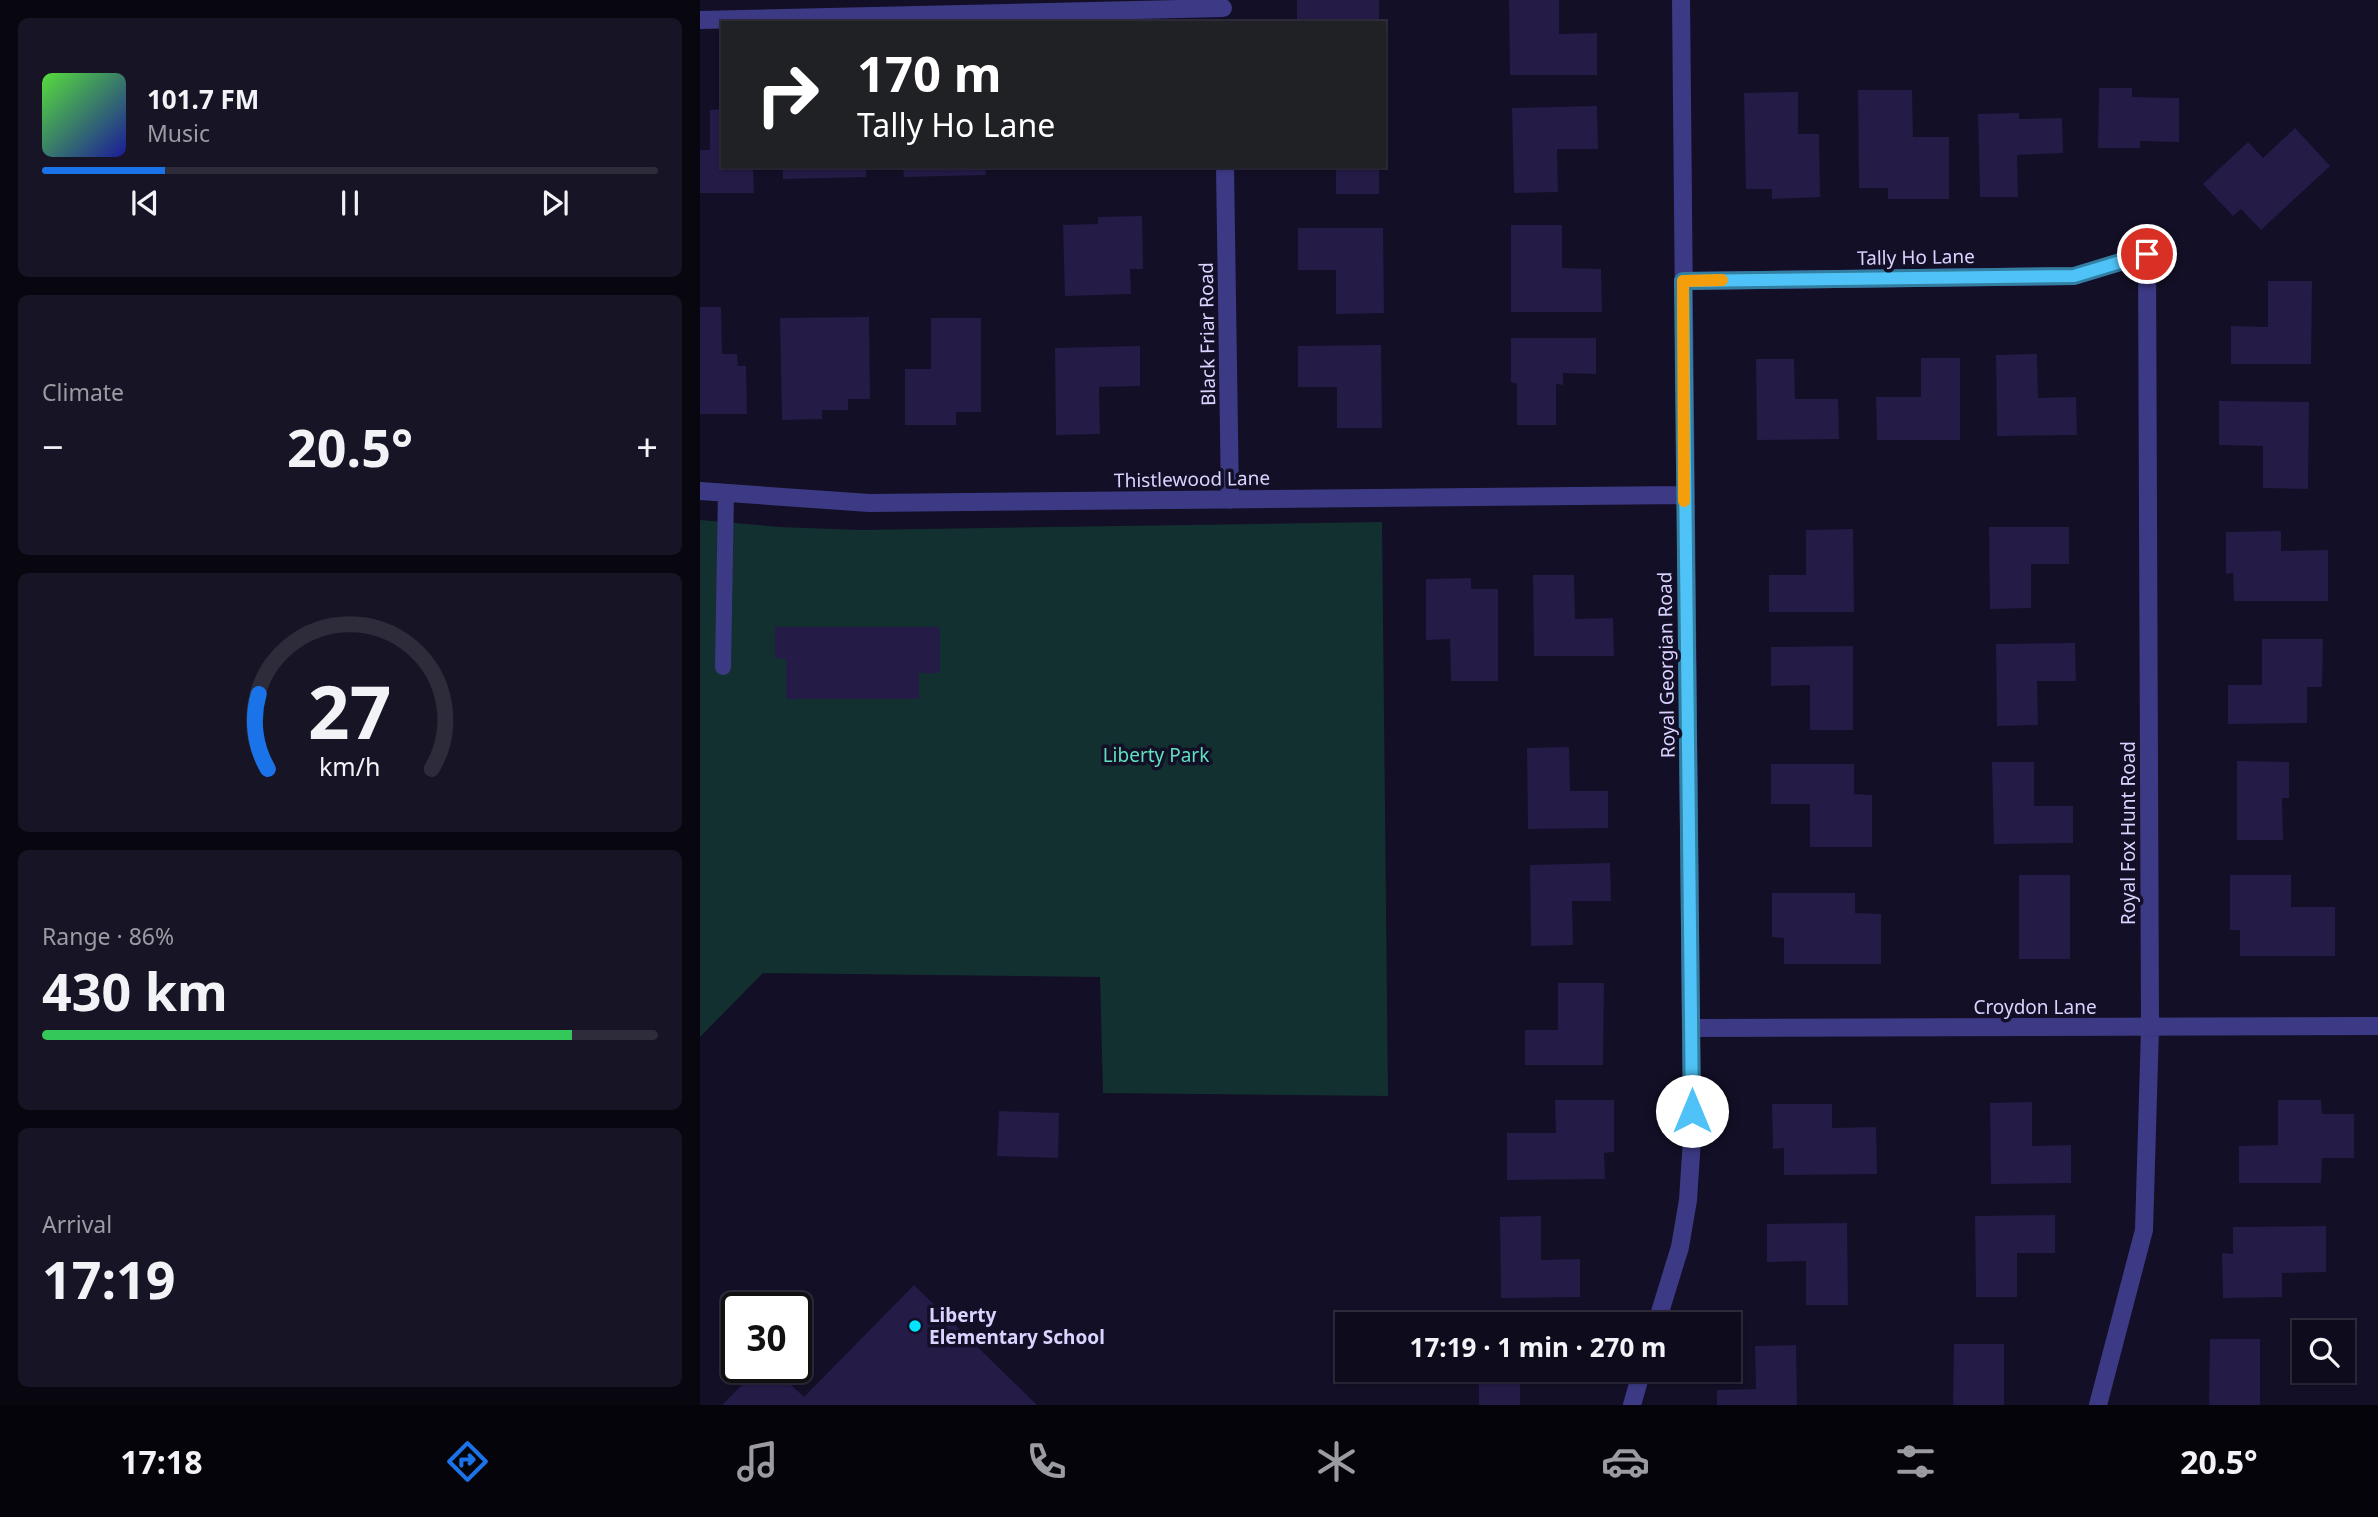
<!DOCTYPE html>
<html lang="en">
<head>
<meta charset="utf-8">
<style>
	:root { --surface:#0e0b1c; --page:#171425; --text:#f1f3f6; --muted:#9b9ba3; --line:#2e2b3b; --accent:#1a73e8 }
	body { margin:0; font-family:"Noto Sans",sans-serif; background:var(--page); color:var(--text); height:100vh; display:flex; flex-direction:column; font-size:26px; white-space:nowrap }
	* { box-sizing:border-box; margin:0 }
	p { font-size:23px; color:var(--muted) }
	.icon { flex:none; width:38px; height:38px; fill:none; stroke:currentColor; stroke-width:2; stroke-linecap:round; stroke-linejoin:round }
	.map { position:relative; flex:1; overflow:hidden }
	.panel { display:flex; flex-direction:column; gap:18px; padding:18px; background:#08060f; width:700px }
	.panel>* { flex:none }
	.top-card { position:absolute; left:21px; top:21px; width:665px; height:147px; border-radius:0px; box-shadow:0 2px 5px #0004,0 0 0 2px var(--line); background:#202124; color:#fff; overflow:hidden }
	.tools { position:absolute; left:1592px; top:1320px; display:grid; gap:14px }
	.tools a { display:grid; place-items:center; width:63px; height:63px; border-radius:0px; background:var(--surface); box-shadow:0 2px 5px #0004,0 0 0 2px var(--line); font-size:35px }
	.speed { position:absolute; left:21px; top:1292px; display:flex; gap:14px; font-size:35px; font-weight:700; text-align:center }
	.speed>* { display:grid; place-content:center; width:91px; height:91px; border-radius:50%; background:var(--surface); box-shadow:0 2px 5px #0004,0 0 0 2px var(--line); line-height:1 }
	.speed .limit { border:4px solid #111; border-radius:10px; background:#fff; color:#111 }
	.pin { position:absolute; display:grid; place-items:center; width:60px; height:60px; color:#fff; margin:-30px; border:4px solid #fff; border-radius:50%; box-shadow:0 2px 7px #0007 }
	.me { position:absolute; width:77px; margin:-38px; rotate:0deg; stroke-linejoin:round; filter:drop-shadow(0 0 5px #0008) }
	.turn { display:flex; align-items:center; gap:24px; height:147px; padding:0 21px; font-size:32px }
	.turn .icon { width:91px; height:91px; stroke-width:2.5 }
	.turn b { display:block; font-size:49px; line-height:60px }
	.big { font-size:52px; font-weight:700; line-height:1.1 }
	.panel .widget { flex:1; display:flex; flex-direction:column; justify-content:center; gap:10px; min-width:0; padding:0 24px; border-radius:10px; background:var(--page) }
	.panel .dial { align-items:center; gap:0 }
	.dial svg { height:182px; overflow:visible; fill:none; stroke:var(--line); stroke-width:7; stroke-linecap:round; text-anchor:middle }
	.dial text { fill:var(--text); stroke:none }
	.song { display:flex; align-items:center; gap:21px }
	.cover { width:84px; height:84px; border-radius:10px; background:linear-gradient(135deg,hsl(110 70% 55%),hsl(240 70% 35%)) }
	.played { height:7px; border-radius:4px; background:linear-gradient(90deg,var(--accent) 20%,var(--line) 20%) }
	.keys { display:flex; justify-content:space-around; direction:ltr }
	.heat { display:flex; justify-content:space-between; align-items:center; font-size:38px; direction:ltr }
	.charge { height:10px; border-radius:5px; background:linear-gradient(90deg,#34c759 86%,var(--line) 0) }
	.trip { position:absolute; left:635px; top:1312px; width:406px; height:70px; border-radius:0px; background:var(--surface); box-shadow:0 2px 5px #0004,0 0 0 2px var(--line); font-weight:700; line-height:70px; text-align:center }
	.tab-bar { display:flex; height:112px; justify-content:space-around; align-items:center; background:#06040b; color:var(--muted) }
	.tab-bar .icon { width:49px; height:49px }
	.tab-bar .current { color:var(--accent) }
	.tab-bar b { font-size:32px; color:var(--text) }
	main { display:flex; flex:1; min-height:0 }
	.map>svg:first-child { display:block }
</style>
</head>
<body>
<main>
<section class="panel">
<div class="widget">
<div class="song"><i class="cover"></i><div><b>101.7 FM</b><p>Music</p></div></div>
<div class="played"></div>
<div class="keys"><svg class="icon" aria-label="previous" viewBox="0 0 24 24"><path d="M18 5L8 12l10 7zM5 5v14"/></svg><svg class="icon" aria-label="pause" viewBox="0 0 24 24"><path d="M8 5v14M16 5v14"/></svg><svg class="icon" aria-label="next" viewBox="0 0 24 24"><path d="M6 5l10 7-10 7zM19 5v14"/></svg></div>
</div>
<div class="widget"><p>Climate</p>
<div class="heat"><a>−</a><b class="big">20.5°</b><a>+</a></div>
</div>
<div class="widget dial"><svg viewBox="0 0 100 80">
<path d="M14 69A42 42 0 1 1 86 69"/>
<path d="M14 69A42 42 0 0 1 10 36" stroke="#1a73e8"/>
<text x="50" y="56" font-size="32" font-weight="700">27</text>
<text x="50" y="72" font-size="11">km/h</text>
</svg></div>
<div class="widget"><p>Range · 86%</p><b class="big">430 km</b><div class="charge"></div></div>
<div class="widget"><p>Arrival</p><b class="big">17:19</b></div>
</section>
<div class="map">
<svg width="1678" height="1405" viewBox="0 0 1678 1405">
	<rect width="100%" height="100%" fill="#130f26"/>
	<path fill="#12302f" d="M0 520 80 527 160 530 682 522 688 1096 403 1093 400 977 63 973 0 1037Z"/>
	<path fill="#241b47" d="M597 0H679V23H597Z
		M809 0H859V34L897 33V75H810Z
		M1399 88H1432V97L1479 98V142L1440 141V148H1398Z
		M1158 90H1212L1213 137H1249V199H1188V188H1159Z
		M1098 92V134H1119L1120 197 1072 199V189H1046L1044 93Z
		M897 106 898 149H857L858 192 814 193 812 108Z
		M23 109V166H53L54 193H0V150H10V110Z
		M1319 113V119L1362 118 1363 153 1317 155 1318 197H1280L1278 114Z
		M1595 128 1630 166 1561 230 1541 209 1533 216 1503 184 1548 142 1563 158Z
		M83 166H166V177L83 179Z
		M203 166H285L286 175 204 177Z
		M353 166H437V169L353 170Z
		M636 166H679V194H636Z
		M442 216 443 269H430L431 294 365 296 363 225 398 224V217Z
		M811 225H862V268L901 269 902 312H811Z
		M598 228H683L684 313 636 314V270H598Z
		M1568 281H1612L1611 364H1531V326L1568 327Z
		M0 307H21L22 354H37L38 366H46L47 414H0Z
		M169 317 170 399H148V410H122V419L82 420 80 318Z
		M231 318H281V412H256V425H205V369H231Z
		M811 338H896V374L863 373V385L856 384V425H817V384L811 382Z
		M681 345 682 428H637V387H598V346Z
		M440 346V386L399 387 400 434 356 435 355 348Z
		M1337 354 1338 398 1376 397 1377 435 1297 436 1296 355Z
		M1221 358H1260V440H1177L1176 397H1221Z
		M1056 359H1094L1095 399H1138L1139 439 1057 440Z
		M1519 401 1609 402 1608 489 1563 488V446L1519 445Z
		M1289 527H1369V564H1331V608L1290 609Z
		M1153 529 1154 612H1069V575H1106V530Z
		M1581 531V551L1628 550V601H1534L1533 573 1526 574V532Z
		M833 575H874L875 619 913 618 914 656H834Z
		M771 578V589H798V681H751L750 639 726 640V579Z
		M75 627H240V673H219V699H86V658L75 659Z
		M1562 639H1623L1622 687H1607V723L1528 724V685H1562Z
		M1375 643 1376 681H1337L1338 725 1297 726 1296 644Z
		M1153 646V730H1110V685L1071 686V647Z
		M869 747 870 791H908V828L828 829 827 748Z
		M1537 761 1589 762V798H1582L1583 840H1537Z
		M1292 762H1334V806H1373V843L1294 844Z
		M1071 764H1154V794L1172 795V847H1110V804H1071Z
		M910 863 911 901H872L873 945 831 946 830 865Z
		M1319 875H1370V959H1319Z
		M1530 875H1591V907H1635V956H1540V930H1530Z
		M1072 893H1155V913L1181 914V964H1084V938L1072 937Z
		M858 983H904L903 1065H825V1030H858Z
		M855 1100H914V1152L904 1153 905 1179 807 1180V1133H856Z
		M1578 1100H1621L1622 1114H1654V1158H1622L1621 1183H1539V1146L1578 1145Z
		M1332 1102V1146L1371 1145V1183L1291 1184 1290 1103Z
		M1072 1104H1132V1128L1176 1127 1177 1174 1084 1175V1148L1073 1149Z
		M299 1111 359 1113 358 1158 297 1156Z
		M1355 1215V1253H1317V1297H1276L1275 1216Z
		M841 1216V1260L880 1259V1297L801 1298 800 1217Z
		M1147 1223 1148 1305H1106V1261L1067 1262V1224Z
		M1626 1226V1272L1582 1273V1297L1523 1298 1522 1253 1533 1254V1227Z
		M214 1285 337 1405H22L60 1367H72L104 1397Z
		M1510 1339H1560V1405H1509Z
		M1254 1344H1304V1405H1253Z
		M1096 1345 1097 1405H1017V1390L1056 1389 1055 1346Z
		M779 1370H820V1405H779Z"/>
	<g fill="none" stroke-linecap="round" stroke-linejoin="round">
		<path stroke="#3d3a85" stroke-width="16" d="M23 667 26 492"/>
		<path stroke="#3d3a85" stroke-width="18" d="M0 20 523 8
			M525 166 530 500
			M983 281 1374 276 1447 254 1450 1028 1444 1230 1398 1405
			M0 491 169 503 984 495
			M992 1028 1678 1026
			M956 1325 980 1247 988 1200 992 1139 981 0
			M932 1405 942 1370"/>
	</g>
	<g fill="none" stroke-linecap="round" stroke-linejoin="round">
		<defs>
			<path id="route" d="M992 1111 983 281 1374 276 1447 254"/>
		</defs>
		<use href="#route" stroke="#337fa1" stroke-width="18"/>
		<use href="#route" stroke="#4fc3f7" stroke-width="12"/>
		<path stroke="#f59e0b" stroke-width="12" d="M984 501 983 281 1022 280"/>
	</g>
	<circle fill="#00e5ff" stroke="#130f26" stroke-width="2.5" cx="215" cy="1326" r="7"/>
	<g text-anchor="middle" dominant-baseline="central" stroke-width="7" stroke-linejoin="round" paint-order="stroke">
		<g font-size="19" fill="#d9d4ff" stroke="#130f26">
			<text transform="translate(1216 257) rotate(-1)">Tally Ho Lane</text>
			<text transform="translate(507 334) rotate(-91)">Black Friar Road</text>
			<text transform="translate(492 479) rotate(-1)">Thistlewood Lane</text>
			<text transform="translate(966 665) rotate(-91)">Royal Georgian Road</text>
			<text transform="translate(1428 833) rotate(-90)">Royal Fox Hunt Road</text>
			<text x="1335" y="1007">Croydon Lane</text>
		</g>
		<g font-size="19" fill="#5fe0c0" stroke="#130f26">
			<text x="456" y="755">Liberty Park</text>
		</g>
		<g font-size="19" font-weight="bold" fill="#d9d4ff" stroke="#130f26" text-anchor="start">
			<text x="229" y="1315">Liberty<tspan x="229" dy="22">Elementary School</tspan></text>
		</g>
	</g>
</svg>
<div class="tools">
<a><svg class="icon" aria-label="search" viewBox="0 0 24 24"><circle cx="10" cy="10" r="6"/><path d="M15 15l6 6"/></svg></a>
</div>
<div class="speed"><div class="limit">30</div></div>
<div class="pin" style="left:1447px;top:254px;background:#d93025"><svg class="icon" aria-label="arrive" viewBox="0 0 24 24"><path d="M6 21V4h12l-3 4 3 4H6"/></svg></div>
<svg class="me" style="left:992px;top:1111px" viewBox="-20 -20 40 40"><circle r="19" fill="#fff"/><path d="M0-13L10 11 0 6-10 11z" fill="#4fc3f7"/></svg>
<div class="trip">17:19 · 1 min · 270 m</div>
<div class="top-card">
<div class="turn"><svg class="icon" aria-label="right" viewBox="0 0 24 24"><path d="M7 20v-9h11M14 6l5 5-5 5"/></svg><div><b>170 m</b>Tally Ho Lane</div></div>
</div>
</div>
</main>
<nav class="tab-bar">
<b>17:18</b>
<svg class="icon current" aria-label="directions" viewBox="0 0 24 24"><path d="M12 3l9 9-9 9-9-9zM9 14v-3h6M13 9l2 2-2 2"/></svg>
<svg class="icon" aria-label="music" viewBox="0 0 24 24"><path d="M9 18V5l10-2v13"/><circle cx="6" cy="18" r="3"/><circle cx="16" cy="16" r="3"/></svg>
<svg class="icon" aria-label="phone" viewBox="0 0 24 24"><path d="M5 4h4l2 5-3 2q2 4 5 5l2-3 5 2v4C11 20 4 13 5 4z"/></svg>
<svg class="icon" aria-label="climate" viewBox="0 0 24 24"><path d="M12 3v18M4 7l16 10M4 17L20 7"/></svg>
<svg class="icon" aria-label="car" viewBox="0 0 24 24"><path d="M5 17H2v-5l4-1 3-4h7l3 4 3 1v5h-3M9 17h6M6 11h13"/><circle cx="7" cy="17" r="2"/><circle cx="17" cy="17" r="2"/></svg>
<svg class="icon" aria-label="filters" viewBox="0 0 24 24"><path d="M4 7h16M4 17h16"/><circle cx="9" cy="7" r="2"/><circle cx="15" cy="17" r="2"/></svg>
<b>20.5°</b>
</nav>
</body>
</html>
